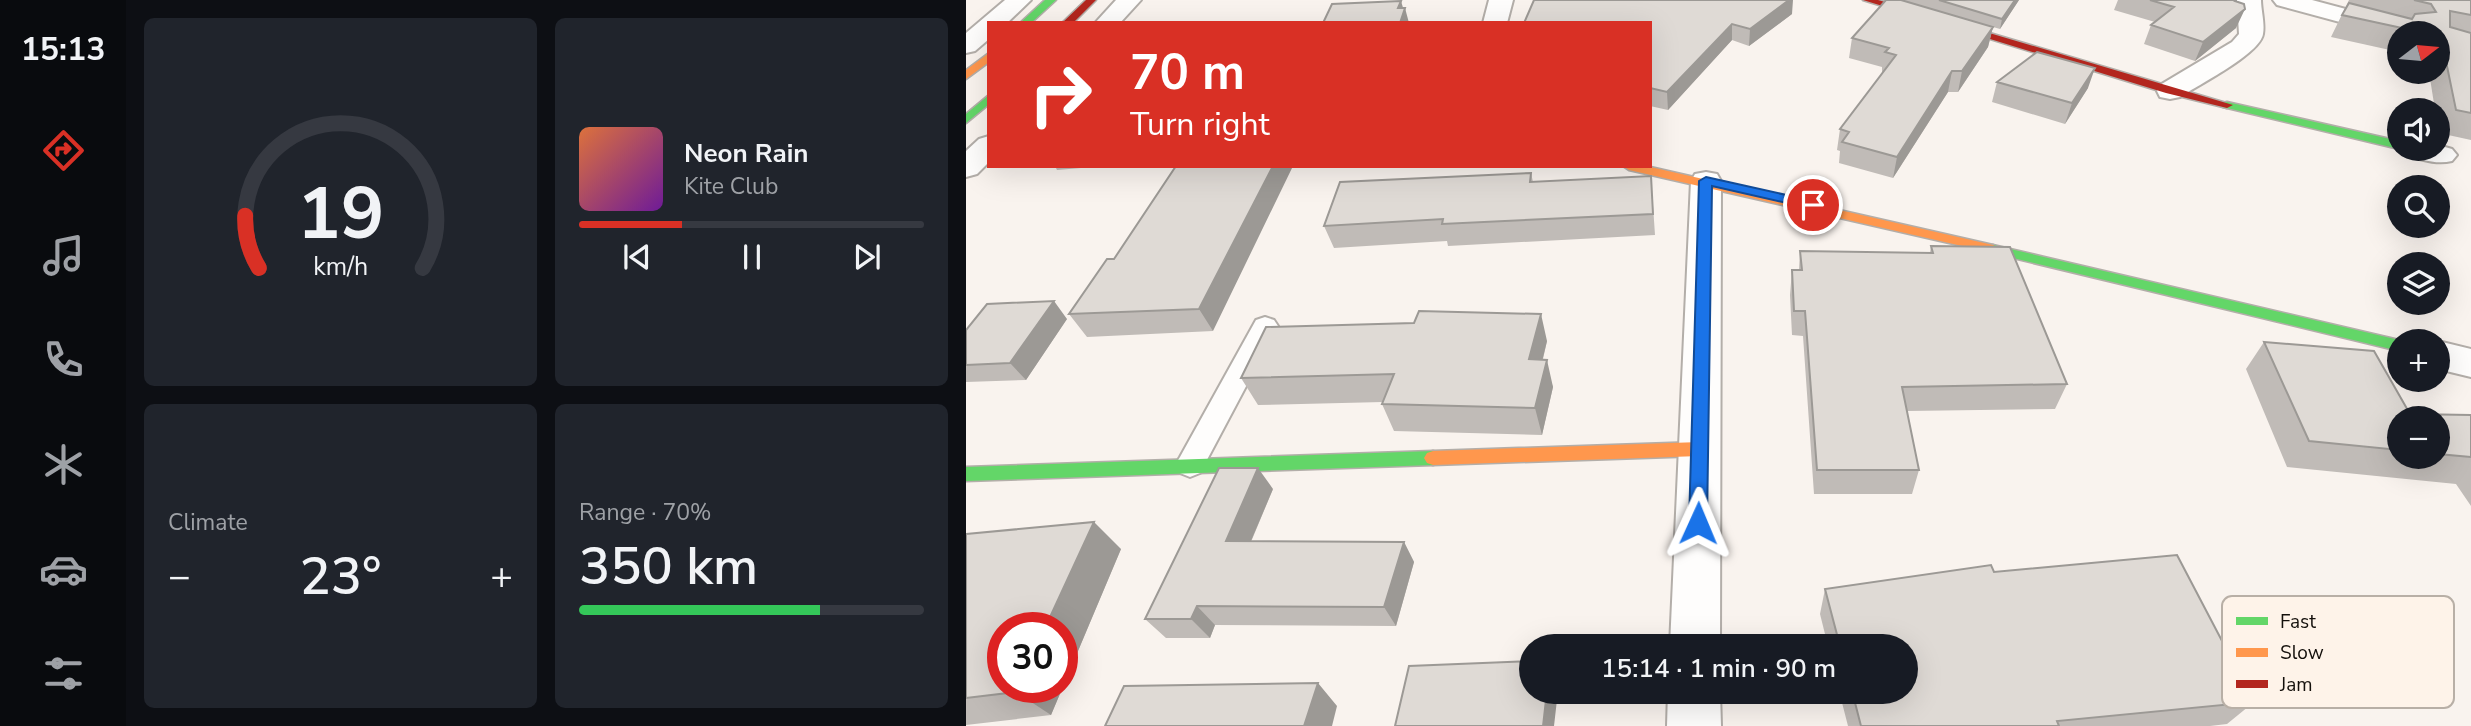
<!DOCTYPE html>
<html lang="en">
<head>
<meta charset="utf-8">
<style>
	:root { --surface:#171b24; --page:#20242c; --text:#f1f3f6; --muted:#9ea1a6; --line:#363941; --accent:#d93025 }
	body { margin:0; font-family:"Nunito Sans",sans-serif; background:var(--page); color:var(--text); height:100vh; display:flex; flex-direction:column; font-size:26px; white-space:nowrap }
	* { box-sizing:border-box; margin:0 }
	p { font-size:23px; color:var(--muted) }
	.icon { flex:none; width:38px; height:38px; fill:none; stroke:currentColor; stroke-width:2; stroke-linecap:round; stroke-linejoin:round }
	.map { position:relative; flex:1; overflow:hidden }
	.details { display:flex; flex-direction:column; gap:18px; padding:18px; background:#0d0f14; width:840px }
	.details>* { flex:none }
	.top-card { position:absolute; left:21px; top:21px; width:665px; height:147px; border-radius:0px; box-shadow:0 7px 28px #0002; background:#d93025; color:#fff; overflow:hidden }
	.needle { width:46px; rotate:74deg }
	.buttons { position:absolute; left:1421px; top:21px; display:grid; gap:14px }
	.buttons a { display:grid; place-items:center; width:63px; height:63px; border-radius:50%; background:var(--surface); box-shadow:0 7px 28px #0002; font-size:35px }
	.speed { position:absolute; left:21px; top:612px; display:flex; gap:14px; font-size:35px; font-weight:700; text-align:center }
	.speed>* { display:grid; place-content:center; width:91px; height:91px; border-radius:50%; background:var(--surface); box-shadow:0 7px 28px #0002; line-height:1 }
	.speed .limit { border:10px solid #d22; background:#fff; color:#111 }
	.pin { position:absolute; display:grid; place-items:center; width:60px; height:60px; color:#fff; margin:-30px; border:4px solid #fff; border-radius:50%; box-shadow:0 2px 7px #0007 }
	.me { position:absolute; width:77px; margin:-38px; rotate:1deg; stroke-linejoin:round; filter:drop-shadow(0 0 5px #0008) }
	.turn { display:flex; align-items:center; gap:24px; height:147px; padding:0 28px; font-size:32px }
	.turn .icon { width:91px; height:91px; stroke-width:2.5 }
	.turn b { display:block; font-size:49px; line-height:60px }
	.big { font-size:52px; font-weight:600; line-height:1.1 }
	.details .widget { flex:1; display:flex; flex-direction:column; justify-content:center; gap:10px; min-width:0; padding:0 24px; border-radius:10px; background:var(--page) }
	.details .dial { align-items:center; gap:0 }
	.dial svg { height:182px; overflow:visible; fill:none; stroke:var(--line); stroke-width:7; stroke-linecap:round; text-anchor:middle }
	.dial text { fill:var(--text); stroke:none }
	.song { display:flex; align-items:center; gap:21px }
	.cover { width:84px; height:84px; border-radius:10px; background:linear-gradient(135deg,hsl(20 70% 55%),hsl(280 70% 35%)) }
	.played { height:7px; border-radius:4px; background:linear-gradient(90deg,var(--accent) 30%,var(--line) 30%) }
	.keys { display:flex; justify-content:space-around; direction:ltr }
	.heat { display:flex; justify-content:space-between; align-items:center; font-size:38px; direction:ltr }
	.charge { height:10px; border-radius:5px; background:linear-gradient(90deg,#34c759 70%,var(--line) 0) }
	.details .tiles { flex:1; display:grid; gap:18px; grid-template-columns:repeat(2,1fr) }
	.trip { position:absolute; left:553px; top:634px; width:399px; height:70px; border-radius:35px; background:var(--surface); box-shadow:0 7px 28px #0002; font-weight:600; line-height:70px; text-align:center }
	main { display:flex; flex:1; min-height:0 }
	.dock { display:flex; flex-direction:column; width:126px; justify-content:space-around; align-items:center; background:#090b0e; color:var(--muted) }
	.dock .icon { width:49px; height:49px }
	.dock .selected { color:var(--accent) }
	.dock b { font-size:32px; color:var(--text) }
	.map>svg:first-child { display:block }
</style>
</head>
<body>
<main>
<nav class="dock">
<b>15:13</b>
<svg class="icon selected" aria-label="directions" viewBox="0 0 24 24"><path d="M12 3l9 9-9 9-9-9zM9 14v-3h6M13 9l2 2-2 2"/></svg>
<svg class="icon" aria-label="music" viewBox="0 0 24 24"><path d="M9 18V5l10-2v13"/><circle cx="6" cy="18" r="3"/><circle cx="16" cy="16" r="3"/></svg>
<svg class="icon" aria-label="phone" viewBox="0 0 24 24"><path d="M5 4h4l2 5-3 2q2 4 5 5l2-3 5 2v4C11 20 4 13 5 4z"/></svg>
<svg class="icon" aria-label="climate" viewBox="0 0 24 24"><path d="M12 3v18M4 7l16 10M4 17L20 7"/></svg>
<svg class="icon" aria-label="car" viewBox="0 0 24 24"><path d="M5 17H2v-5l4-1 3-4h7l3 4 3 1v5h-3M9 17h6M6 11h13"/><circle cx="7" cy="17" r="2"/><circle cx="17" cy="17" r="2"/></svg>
<svg class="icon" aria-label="filters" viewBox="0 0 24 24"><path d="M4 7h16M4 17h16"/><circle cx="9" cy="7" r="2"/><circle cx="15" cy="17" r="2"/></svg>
</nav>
<section class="details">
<div class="tiles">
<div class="widget dial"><svg viewBox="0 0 100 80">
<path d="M14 69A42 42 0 1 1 86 69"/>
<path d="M14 69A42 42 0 0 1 8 46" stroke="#d93025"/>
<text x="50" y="56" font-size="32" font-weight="700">19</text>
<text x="50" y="72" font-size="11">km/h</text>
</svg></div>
<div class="widget">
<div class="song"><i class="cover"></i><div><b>Neon Rain</b><p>Kite Club</p></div></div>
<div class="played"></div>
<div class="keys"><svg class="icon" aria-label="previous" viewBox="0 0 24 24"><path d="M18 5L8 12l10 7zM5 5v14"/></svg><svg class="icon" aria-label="pause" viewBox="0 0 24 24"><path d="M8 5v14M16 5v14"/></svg><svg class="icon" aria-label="next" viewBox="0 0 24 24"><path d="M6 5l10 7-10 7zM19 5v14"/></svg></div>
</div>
<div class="widget"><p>Climate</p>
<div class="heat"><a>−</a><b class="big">23°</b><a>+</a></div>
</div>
<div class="widget"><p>Range · 70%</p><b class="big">350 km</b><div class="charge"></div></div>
</div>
</section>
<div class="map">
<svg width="1505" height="726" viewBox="0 0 1505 726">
	<rect width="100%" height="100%" fill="#f9f3ee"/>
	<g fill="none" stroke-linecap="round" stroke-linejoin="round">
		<defs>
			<path id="lane" d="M299 317 308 320 312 326 234 473 224 477 214 473 209 465 214 457 290 320Z"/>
			<path id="street" d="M39 0H65L41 23H23V39L9 51 0 53V33Z
				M150 0H175L154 23H129Z
				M523 0H547L541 23H517Z
				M1271 0H1295C1295 10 1299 24 1297 34 1294 54 1232 85 1214 97L1204 99 1194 97 1191 91 1194 85 1266 42 1273 34Z
				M1307 0H1346L1451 28 1454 33H1433V38L1311 5Z
				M23 136V162L11 174 0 177V151L13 139Z
				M1472 145 1486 149 1491 155 1486 161C1470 165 1454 159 1438 155L1433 149H1472Z
				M740 172 751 174 755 181 754 646H704L725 181 729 174Z
				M1472 341 1505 349V377L1472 369Z
				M702 691H754L755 726H701Z"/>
			<path id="fast" d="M79 0H90L65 23H54Z
				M23 95V104L0 123V114Z
				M1261 102 1433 141V149L1257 107V103Z
				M1027 245 1433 340 1436 341H1433V351L1022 252 1020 249 1022 246Z
				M467 451 473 453 476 458 473 463 467 465 0 481V467Z"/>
			<path id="slow" d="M23 53V62L0 79V70Z
				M657 166H680L1027 245 1034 249 1027 253 663 170Z
				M734 442 740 444 743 449 740 454 734 456 467 465 461 463 458 458 461 453 467 451Z"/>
			<path id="jam" d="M120 0H130L107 23H96Z
				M897 0H912L1267 105 1261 108 1200 93Z"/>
		</defs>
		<use href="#lane" stroke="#b3aea9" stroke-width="4"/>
		<use href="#street" stroke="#b3aea9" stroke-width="4"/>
		<use href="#fast" stroke="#b3aea9" stroke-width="3"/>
		<use href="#slow" stroke="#b3aea9" stroke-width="3"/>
		<use href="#jam" stroke="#b3aea9" stroke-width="3"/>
		<use href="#lane" fill="#fefdfc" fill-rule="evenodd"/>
		<use href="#street" fill="#fefdfc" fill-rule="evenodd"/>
		<use href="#fast" fill="#63d668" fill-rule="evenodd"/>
		<use href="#slow" fill="#ff974d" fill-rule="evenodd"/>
		<use href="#jam" fill="#b3261e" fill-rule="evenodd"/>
	</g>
	<path fill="#c0bbb7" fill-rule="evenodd" d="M936 0H1053L1034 29 1027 27 1022 47 992 92H982L927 178 873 163 874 151 871 150 874 129 917 72H916V67L883 58 886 38Z
		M1152 0H1270V28L1229 61 1178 44 1185 25 1189 22 1148 10Z
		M1383 0H1505V140L1473 133 1472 124V110H1469L1463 72H1472V33H1433V52L1365 37Z
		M826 14 783 46 766 40 702 110 684 106V23Z
		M1031 82 1122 88 1099 124 1026 102Z
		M89 166H139L91 170Z
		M210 166 247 331 121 337 103 314 148 259Z
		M565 173 567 182 685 176 689 235 482 246 481 241 368 248 358 226Z
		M965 246 1101 384 1089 409 941 411 953 470 946 494H848L837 336 826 335 824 295 826 270H833L834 251 964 253Z
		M101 319 60 380 0 382V330Z
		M581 341 577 359 587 387 576 435 428 431 416 404 417 402 292 405 275 378Z
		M1298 342 1444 414 1505 415V506L1490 484 1321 467 1280 369ZM1433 418H1472V457H1433Z
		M307 489 285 542H438L448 562 430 626 249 625 244 638H200L179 619Z
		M0 534 155 549 85 715 0 725Z
		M1028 572 1288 702 1261 724 1244 726H882L873 691H940V646H862L854 614 859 589Z"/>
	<path fill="#9c9995" d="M823 0H827L826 14 783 46 784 29Z
		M1049 0H1053L1034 29 1036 19Z
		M435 1 438 11 439 8 443 23H434L432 8Z
		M1279 9 1270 28 1229 61 1237 42Z
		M766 24V40L702 110 701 92Z
		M1027 27 1022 47 992 92 996 71Z
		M1129 68 1122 88 1099 124 1106 103Z
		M986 71 982 92 927 178 931 157Z
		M307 166H327L247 331 233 309Z
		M88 301 101 319 60 380 44 363Z
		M575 314 581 341 570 386 563 359Z
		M581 360 587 387 576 435 569 408Z
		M292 468 307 489 276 562 260 541Z
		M128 522 155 549 85 715 50 692 52 688H96V628H79Z
		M438 542 448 562 430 626 418 607Z
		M231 606 249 625 244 638 225 619Z
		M352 683 371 706 366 726H338Z
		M581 691H592L588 726H577Z"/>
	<path fill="#dfdad5" stroke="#9c9995" stroke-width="2" d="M568 0H823L784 29 766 24 701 92 684 88V23H558Z
		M920 0H935L1027 27 996 71H986L931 157 876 142 883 132 874 129 930 55 919 52 923 48 886 38Z
		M973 0H1049L1036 19Z
		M1184 0H1270L1269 1 1278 4 1279 9 1237 42 1185 25 1208 7Z
		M1448 0H1505V15L1484 11V27L1505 33V113L1490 110 1475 37 1472 36V33H1459L1376 15 1383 3 1446 19 1449 14 1470 12 1465 4Z
		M435 1 432 8H439L434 23H357L366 4Z
		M1071 52 1129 68 1106 103 1031 82Z
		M210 166H307L233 309 103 314 141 259H148Z
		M565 173 564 182 685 176 687 214 476 224 477 219 358 226 374 182Z
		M965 246 1044 247 1101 384 936 387 953 470H851L839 311H828L826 270H836L834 251 967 253Z
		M88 301 44 363 0 365V330L21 304Z
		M453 311 575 314 563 359 581 360 569 408 416 404 428 374 275 378 300 327 448 323Z
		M1298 342 1408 351 1444 414 1505 415V457L1472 454V418H1433V450L1343 441Z
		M253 468H292L260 541 438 542 418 607 231 606 225 619H179Z
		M128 522 79 628H37V688H52L50 692 0 698V534Z
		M1211 555 1288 702 1091 721 1093 726H895L886 691H940V646H874L859 589 1025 565 1028 572Z
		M565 661V691H581L577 726H429L443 666Z
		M352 683 338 726H139L158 686Z"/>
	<path fill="#1a73e8" stroke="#114b97" stroke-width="2" d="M740 177 847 201 853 205 847 209 746 186 741 523 739 529 732 531 725 529 723 523 733 181Z"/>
	<rect x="1256" y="596" width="232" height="112" rx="10" fill="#fef3e9" stroke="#b8afa6" stroke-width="2"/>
	<rect x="1270" y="617" width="32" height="8" fill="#63d668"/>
	<rect x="1270" y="648" width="32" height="9" fill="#ff974d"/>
	<rect x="1270" y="680" width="32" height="8" fill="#b3261e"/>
	<g font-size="19" fill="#130f0b">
		<text x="1314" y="628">Fast</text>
		<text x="1314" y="659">Slow</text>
		<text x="1314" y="691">Jam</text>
	</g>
</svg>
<div class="buttons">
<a><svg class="needle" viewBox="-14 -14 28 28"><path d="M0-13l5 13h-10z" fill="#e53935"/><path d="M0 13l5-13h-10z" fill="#9ea1a6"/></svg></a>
<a><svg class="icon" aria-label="sound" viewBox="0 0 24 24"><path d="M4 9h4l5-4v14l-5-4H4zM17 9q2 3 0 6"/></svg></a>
<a><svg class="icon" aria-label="search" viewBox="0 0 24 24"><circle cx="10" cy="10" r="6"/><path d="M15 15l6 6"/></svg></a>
<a><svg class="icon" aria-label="layers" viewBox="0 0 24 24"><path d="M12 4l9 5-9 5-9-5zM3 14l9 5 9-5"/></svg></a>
<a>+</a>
<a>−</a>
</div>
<div class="speed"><div class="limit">30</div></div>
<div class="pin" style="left:847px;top:205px;background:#d93025"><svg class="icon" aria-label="arrive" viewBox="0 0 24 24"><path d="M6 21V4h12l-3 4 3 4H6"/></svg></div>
<svg class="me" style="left:732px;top:523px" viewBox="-20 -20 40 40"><path d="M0-17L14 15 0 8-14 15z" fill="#1a73e8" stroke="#fff" stroke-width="4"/></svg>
<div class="trip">15:14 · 1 min · 90 m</div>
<div class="top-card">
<div class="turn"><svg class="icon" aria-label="right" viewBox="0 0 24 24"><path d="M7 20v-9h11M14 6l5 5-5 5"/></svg><div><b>70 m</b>Turn right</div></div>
</div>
</div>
</main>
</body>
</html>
